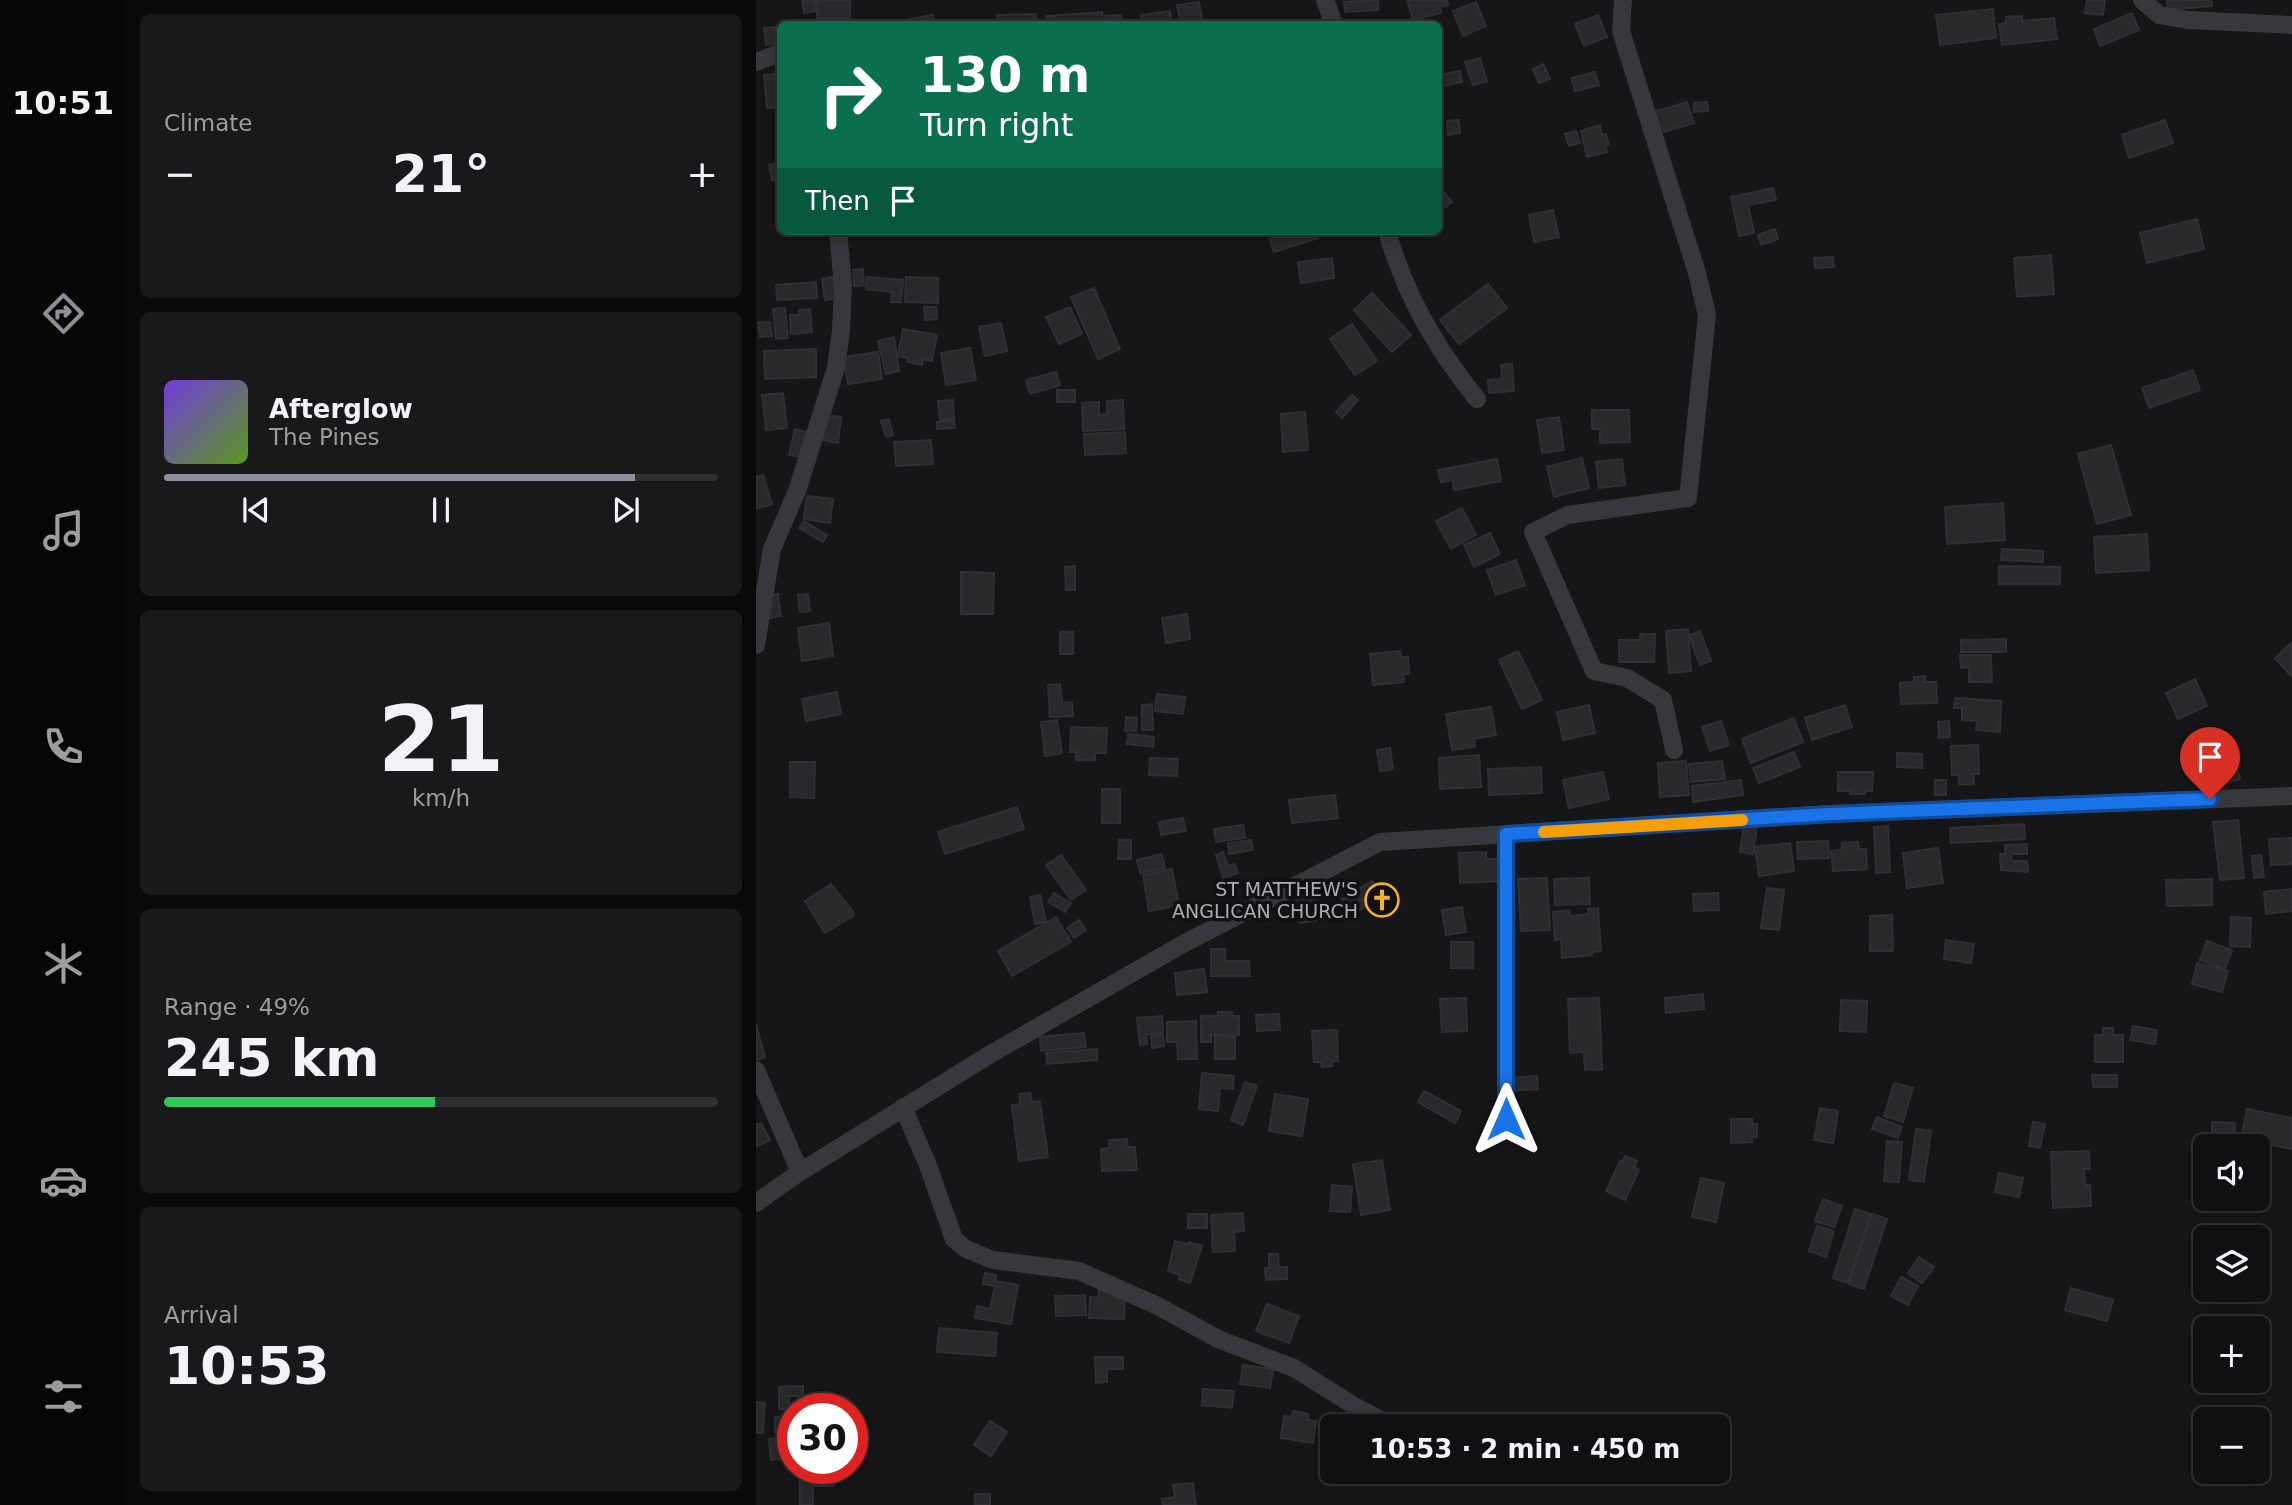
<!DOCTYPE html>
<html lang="en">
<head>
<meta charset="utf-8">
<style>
	:root { --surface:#101012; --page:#19191b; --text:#f1f3f6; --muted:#9c9d9f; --line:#303032; --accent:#8c9099 }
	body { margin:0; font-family:"DejaVu Sans",sans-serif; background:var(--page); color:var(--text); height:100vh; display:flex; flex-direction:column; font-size:26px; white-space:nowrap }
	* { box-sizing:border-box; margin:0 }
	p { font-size:23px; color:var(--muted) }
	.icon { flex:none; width:38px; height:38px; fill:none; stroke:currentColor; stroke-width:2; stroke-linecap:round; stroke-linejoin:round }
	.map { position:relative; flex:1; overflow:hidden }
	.panel { display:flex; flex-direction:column; gap:14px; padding:14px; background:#09090a; width:630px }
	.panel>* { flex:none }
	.hud { position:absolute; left:21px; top:21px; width:665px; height:214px; border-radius:10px; box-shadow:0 4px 18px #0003,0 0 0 2px var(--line); background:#0b6e4f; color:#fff; overflow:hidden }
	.buttons { position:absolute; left:1437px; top:1134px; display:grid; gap:14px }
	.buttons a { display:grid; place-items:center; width:77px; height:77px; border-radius:10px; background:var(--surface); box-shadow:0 4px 18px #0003,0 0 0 2px var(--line); font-size:35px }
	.speed { position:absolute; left:21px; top:1393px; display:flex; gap:14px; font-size:35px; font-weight:700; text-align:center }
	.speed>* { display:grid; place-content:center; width:91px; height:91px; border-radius:50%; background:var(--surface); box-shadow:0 4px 18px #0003,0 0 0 2px var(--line); line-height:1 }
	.speed .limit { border:10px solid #d22; background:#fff; color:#111 }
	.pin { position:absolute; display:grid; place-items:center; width:60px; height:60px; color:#fff; margin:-72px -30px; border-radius:50% 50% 50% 0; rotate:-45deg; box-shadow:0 0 7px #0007 }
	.pin .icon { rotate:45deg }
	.me { position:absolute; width:77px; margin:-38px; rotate:0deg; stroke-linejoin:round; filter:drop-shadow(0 0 5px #0008) }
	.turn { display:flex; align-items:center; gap:24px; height:147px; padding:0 28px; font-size:32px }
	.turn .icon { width:91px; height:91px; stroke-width:2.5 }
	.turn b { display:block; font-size:49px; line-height:60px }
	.then { display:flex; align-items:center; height:66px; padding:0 28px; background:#0003; gap:14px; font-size:26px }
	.big { font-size:52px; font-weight:700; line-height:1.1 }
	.panel .tile { flex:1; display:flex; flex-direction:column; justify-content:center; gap:10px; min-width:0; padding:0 24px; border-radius:10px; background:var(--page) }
	.panel .dial { align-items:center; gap:0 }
	.dial b { font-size:91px; line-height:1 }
	.song { display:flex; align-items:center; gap:21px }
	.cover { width:84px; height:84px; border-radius:10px; background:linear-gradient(135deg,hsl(260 70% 55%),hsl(90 70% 35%)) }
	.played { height:7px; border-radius:4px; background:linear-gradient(90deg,var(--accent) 85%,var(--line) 85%) }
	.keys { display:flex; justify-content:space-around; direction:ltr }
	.heat { display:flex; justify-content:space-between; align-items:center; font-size:38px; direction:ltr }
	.charge { height:10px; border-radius:5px; background:linear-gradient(90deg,#34c759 49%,var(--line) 0) }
	.trip { position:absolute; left:564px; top:1414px; width:410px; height:70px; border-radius:10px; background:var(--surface); box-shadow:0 4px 18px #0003,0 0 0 2px var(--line); font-weight:700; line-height:70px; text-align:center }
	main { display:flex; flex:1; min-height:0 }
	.tabs { display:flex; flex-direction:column; width:126px; justify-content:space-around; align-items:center; background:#060607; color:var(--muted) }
	.tabs .icon { width:49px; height:49px }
	.tabs .on { color:var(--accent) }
	.tabs b { font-size:32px; color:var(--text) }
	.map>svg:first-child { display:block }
</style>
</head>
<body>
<main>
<nav class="tabs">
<b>10:51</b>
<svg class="icon on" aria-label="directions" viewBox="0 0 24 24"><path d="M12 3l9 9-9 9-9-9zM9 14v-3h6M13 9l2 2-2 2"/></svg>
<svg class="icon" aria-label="music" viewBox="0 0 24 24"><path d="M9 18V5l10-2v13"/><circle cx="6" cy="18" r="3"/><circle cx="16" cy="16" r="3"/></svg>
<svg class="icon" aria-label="phone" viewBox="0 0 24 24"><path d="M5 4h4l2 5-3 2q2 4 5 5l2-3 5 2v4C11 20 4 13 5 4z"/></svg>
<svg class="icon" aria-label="climate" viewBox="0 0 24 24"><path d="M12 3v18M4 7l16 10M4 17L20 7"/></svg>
<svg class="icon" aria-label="car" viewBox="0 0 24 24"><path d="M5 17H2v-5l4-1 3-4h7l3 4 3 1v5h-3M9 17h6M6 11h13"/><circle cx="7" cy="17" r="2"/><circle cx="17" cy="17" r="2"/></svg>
<svg class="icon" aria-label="filters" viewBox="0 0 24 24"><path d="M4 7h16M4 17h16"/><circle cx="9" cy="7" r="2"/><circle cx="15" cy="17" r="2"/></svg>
</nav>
<section class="panel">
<div class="tile"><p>Climate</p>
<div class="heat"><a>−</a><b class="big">21°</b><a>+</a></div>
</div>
<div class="tile">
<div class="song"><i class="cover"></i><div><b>Afterglow</b><p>The Pines</p></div></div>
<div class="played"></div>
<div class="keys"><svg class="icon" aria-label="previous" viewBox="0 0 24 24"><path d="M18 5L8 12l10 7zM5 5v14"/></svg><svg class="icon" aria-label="pause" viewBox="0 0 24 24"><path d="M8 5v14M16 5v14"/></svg><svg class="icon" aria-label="next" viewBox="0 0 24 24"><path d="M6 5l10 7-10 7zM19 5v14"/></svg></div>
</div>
<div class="tile dial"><b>21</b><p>km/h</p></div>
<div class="tile"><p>Range · 49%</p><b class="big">245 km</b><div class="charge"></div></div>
<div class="tile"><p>Arrival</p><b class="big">10:53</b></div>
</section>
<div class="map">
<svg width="1536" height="1505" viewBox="0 0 1536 1505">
	<rect width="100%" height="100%" fill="#161618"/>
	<path fill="#29292c" stroke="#303034" stroke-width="2" d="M46 0H59L60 11 48 13Z
		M61 0H94V18H61Z
		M622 0V10L589 12 588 2Z
		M651 0H691L692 5 684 7 685 13 657 20Z
		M1331 0H1349L1347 15 1329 13Z
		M1411 0H1455L1456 6 1412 10Z
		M443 2 447 24H425L421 5Z
		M720 2 730 26 707 36 697 11Z
		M1237 9 1240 38 1184 45 1180 15Z
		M414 11 416 23 386 24 385 15Z
		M346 12 347 24H291L290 16Z
		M1376 13 1383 30 1344 46 1338 29Z
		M280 14 281 24H241V15Z
		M177 15 179 24H145L144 21Z
		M365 15V24H350L349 16Z
		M842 15 851 37 828 46 819 24Z
		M1266 16V21L1298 18 1301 39 1246 45 1243 24 1250 23V17Z
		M19 27 21 44 10 45 8 28Z
		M724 58 731 81 717 85 709 62Z
		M787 64 794 79 783 83 777 69Z
		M704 71 706 82 687 86 685 75Z
		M839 72 843 85 819 91 815 78Z
		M24 74V107L11 108 8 75Z
		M931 102 938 123 904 133 898 112Z
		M951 102 952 111 938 112V103Z
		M703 120 704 133 692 135 691 121Z
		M1409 120 1417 143 1373 158 1366 135Z
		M844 125 846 135 850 134 853 145 849 146 851 152 831 157 825 131Z
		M820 131 824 143 813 146 809 134Z
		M23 163 24 179 16 180 13 165Z
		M682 185 696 202 682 213Z
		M1017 188 1020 200 992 205 998 233 983 236 975 197Z
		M797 210 803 237 778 242 773 215Z
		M1441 219 1448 249 1391 263 1384 233Z
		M1019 229 1022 239 1005 245 1002 235Z
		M528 231H560L562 238 518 252 513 236Z
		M1295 255 1298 294 1261 297 1258 258Z
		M1077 257 1078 267 1059 268 1058 258Z
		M576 258 578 278 545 283 542 262Z
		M107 269 108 285 98 286 97 270Z
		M77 277 80 298 69 300 66 279Z
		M111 277 147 280 145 302H135L136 292 110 289Z
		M150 277 182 278V303L149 302Z
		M60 282 61 298 21 300 20 285Z
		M732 284 751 308 703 344 684 320Z
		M338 288 364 349 342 359 315 297Z
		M616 293 655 335 636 352 598 310Z
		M168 307H180L181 319 169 320Z
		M314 307 326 334 303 344 290 317Z
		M29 308 32 338 20 339 17 309Z
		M54 309 56 332 35 334 34 315H43V310Z
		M14 322 16 336 4 337 2 323Z
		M245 323 251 351 229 356 223 327Z
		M596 324 621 361 599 375 574 339Z
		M147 329 181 335 176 361 167 359 166 365 151 362 152 358 142 356Z
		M138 337 143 371 130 374 122 341Z
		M214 348 220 380 190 385 185 353Z
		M60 349V377L9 379 8 351Z
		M122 352 126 379 92 384 88 357Z
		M756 364 758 391 733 393 732 380 746 379 745 365Z
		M1437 370 1444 390 1393 408 1386 388Z
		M300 372 304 385 274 394 270 380Z
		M301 390H319V402H301Z
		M27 393 31 428 10 430 6 395Z
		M596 395 602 400 586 418 580 412Z
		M197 400 198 419 184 420 182 401Z
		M367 400 368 429 327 431 326 403 343 402V415L351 414V401Z
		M836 410H873L874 442 844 443V429H836Z
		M549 412 552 450 527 452 525 414Z
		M70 415 85 417 82 443 66 440Z
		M803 417 808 450 786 453 781 420Z
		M133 419 137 435 130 437 125 421Z
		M198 421 199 428 181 429V422Z
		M39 429 50 432 43 457 33 455Z
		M369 432 370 453 329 455 328 434Z
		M175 440 177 464 140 466 138 442Z
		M1355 445 1375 515 1341 524 1322 454Z
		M826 458 833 488 798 497 791 467Z
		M741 459 745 481 698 490 697 480 685 482 682 470Z
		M866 459 869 485 843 488 840 462Z
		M7 475 16 504 0 509V477Z
		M51 496 77 499 74 523 48 519Z
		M1247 503 1249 540 1191 544 1189 507Z
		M706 508 720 535 695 549 680 521Z
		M48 521 71 535 67 542 43 528Z
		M734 533 744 554 718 567 708 545Z
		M1391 534 1393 570 1340 573 1338 537Z
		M1246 549 1287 551V562L1245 560Z
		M760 560 769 585 740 595 731 570Z
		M319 566V590H310L309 567Z
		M1243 566 1304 567V584H1243Z
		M205 572 238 573 237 614H205Z
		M22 594 25 616 13 618 10 596Z
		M52 594 54 611 44 612 42 595Z
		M431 614 434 639 410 643 406 618Z
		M73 623 77 656 46 661 42 628Z
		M932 629 935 671 913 673 910 631Z
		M944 631 955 661 944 665 933 635Z
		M304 632H317V654H304Z
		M884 634H899L898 662H863V640H884Z
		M1250 639V652H1205V640Z
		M1536 642V677L1519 658Z
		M644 651 645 657H652L653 674H647L648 682 617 685 614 654Z
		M762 651 786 700 766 709 743 660Z
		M1204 655H1235L1236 682H1213V667L1205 668Z
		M1169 676V682H1180L1181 703 1145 704 1144 683 1158 682V677Z
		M1439 679 1451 706 1422 719 1410 693Z
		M304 684 306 703 316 702 317 716 294 717 292 685Z
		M81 692 85 714 50 721 46 699Z
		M401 694 429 697 427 714 399 711Z
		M1199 698 1245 701 1244 732 1220 730 1221 721 1206 720V708H1198Z
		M396 704 397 730H386V705Z
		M833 705 839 733 807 740 801 712Z
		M1089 705 1096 727 1056 740 1049 718Z
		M735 707 740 735 718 739 719 747 696 750 690 714Z
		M370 717 381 718 380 731H369Z
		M1038 718 1047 742 995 763 986 739Z
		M301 720 306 753 289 756 285 722Z
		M965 721 973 745 954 751 946 727Z
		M1193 721 1194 737 1183 738 1182 722Z
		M315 727 351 728 350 753H339V760H320V752H314Z
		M372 734 398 737 397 747 371 744Z
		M1222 745 1223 774H1217L1218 784 1203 785V775H1196L1195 746Z
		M1474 745 1484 779 1465 784 1455 750Z
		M634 748 637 769 624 771 621 750Z
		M1038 752 1044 767 1003 783 997 768Z
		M1141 753 1166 754V768L1141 767Z
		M723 755 725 787 684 789 683 758Z
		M394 758 422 759 421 776 393 775Z
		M930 761 933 795 904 797 902 763Z
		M966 761 969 779 935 782 933 764Z
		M34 762H59L58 798 34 797Z
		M785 767 786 793 733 795 732 769Z
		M847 772 853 799 813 808 807 780Z
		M1082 772H1117L1116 791H1109V794H1094V791H1082Z
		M985 780 987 795 937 802 936 786Z
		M1179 780H1190V795H1179Z
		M346 789H364V823H346Z
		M579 795 582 818 536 823 533 800Z
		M261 807 268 829 189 854 182 832Z
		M427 818 430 831 405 835 403 822Z
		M1482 820 1488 878 1464 880 1457 822Z
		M988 824 1001 825 997 854 984 852Z
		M1268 824 1269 839 1195 843 1194 828Z
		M487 825 489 838 460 842 458 829Z
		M1132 826 1134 872 1120 873 1118 827Z
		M1536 838V864L1515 865 1513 839Z
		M363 840H375V859H362Z
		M495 840 497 850 473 854 472 843Z
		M1072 841 1073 858 1042 859 1041 842Z
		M1102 842 1103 849H1110L1111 869 1077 871 1075 851 1086 850V843Z
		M1034 843 1038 871 1003 876 999 847Z
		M1271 844V854H1255L1256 861H1271L1272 872 1245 870 1244 854H1249V845Z
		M1182 848 1187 883 1151 888 1147 853Z
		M467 852 472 866 479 864 482 873 467 878 460 855Z
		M730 852V859H743L744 881 704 883 703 853Z
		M406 854 409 868 384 873 381 860Z
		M305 855 330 890 315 900 290 865Z
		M1505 855 1508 877 1498 878 1496 856Z
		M416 869 423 905 393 911 387 875Z
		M791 878 794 930 765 931 762 879Z
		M833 878 834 904 799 905 798 879Z
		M1456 879V905L1411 906 1410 880Z
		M616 881 626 897 595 915 586 899Z
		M75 884 98 913 97 916 69 933 49 901Z
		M1011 888 1028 890 1023 930 1005 928Z
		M1536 889V911L1510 914 1508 892Z
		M298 893 315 903 309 912 292 902Z
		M962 893 963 910 938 911 937 894Z
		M284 895 290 922 279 924 274 897Z
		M559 896 563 920 544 923 540 899Z
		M706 907 710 932 690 935 686 910Z
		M842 908 845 951 836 952V955L806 958 805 939 799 940 797 912 813 910 814 916 833 914 832 909Z
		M1136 915 1137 951H1114V916Z
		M300 917 315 942 256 976 242 951Z
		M1475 917 1495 918 1494 947 1474 946Z
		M323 920 330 930 318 938 311 928Z
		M1190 940 1218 944 1215 963 1188 959Z
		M1451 941 1476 950 1469 969 1444 960Z
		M695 942H717V968H695Z
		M455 949H469V961H493L494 976H455Z
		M1441 963 1472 971 1466 992 1436 984Z
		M448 969 451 992 421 995 419 973Z
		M947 994 948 1009 910 1013 909 998Z
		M710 998 711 1031 686 1032 684 999Z
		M843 998 846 1069 829 1070 828 1052 814 1053 812 999Z
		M1085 1000 1111 1001 1110 1032 1084 1031Z
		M462 1012H476V1016H483V1035H455V1042H445V1016H462Z
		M523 1014 524 1030 501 1031 500 1015Z
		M406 1016 407 1033 390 1035 391 1044 384 1045 381 1018Z
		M440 1021 441 1059H422L421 1042H411V1022Z
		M0 1024 9 1057 0 1060Z
		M1377 1026 1401 1030 1399 1044 1374 1040Z
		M1347 1028H1357V1035H1367V1062H1339V1035H1347Z
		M581 1030 582 1061H576V1066L566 1067 565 1062H558L556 1031Z
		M328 1033 330 1047 285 1051 284 1037Z
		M407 1035 408 1046 396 1048 395 1037Z
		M459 1036 479 1037V1059H459Z
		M341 1049V1060L291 1064 290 1053Z
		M446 1073 478 1076 477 1089 464 1088 462 1111 443 1109Z
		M1336 1075H1361V1087H1337Z
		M781 1076 782 1089 754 1091 753 1078Z
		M489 1082 501 1086 487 1125 475 1120Z
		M1138 1083 1157 1088 1147 1122 1128 1116Z
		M668 1091 705 1111 699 1123 662 1102Z
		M274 1093 276 1102 284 1101 292 1157 263 1161 256 1105 264 1104 263 1094Z
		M519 1094 552 1099 546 1136 513 1131Z
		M1064 1108 1082 1111 1077 1143 1058 1140Z
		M1491 1109 1536 1118V1149L1485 1139Z
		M1121 1117 1146 1127 1142 1138 1116 1129Z
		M975 1119H996V1124H1001V1137H996V1142L975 1143Z
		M1277 1122 1289 1124 1284 1148 1273 1146Z
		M1456 1122 1479 1123 1478 1146H1456Z
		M5 1123 14 1140 0 1147V1125Z
		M1160 1129 1175 1131 1168 1182 1153 1180Z
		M371 1139 372 1147H379L381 1170 346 1171 345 1149 353 1148V1140Z
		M1131 1141 1146 1142 1143 1182 1128 1181Z
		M1333 1151 1334 1169H1328L1329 1185H1334L1335 1206 1297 1208 1295 1152Z
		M869 1156 881 1161 878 1167 883 1170 869 1200 850 1191 864 1161 866 1162Z
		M626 1160 634 1210 605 1215 597 1164Z
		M1243 1173 1267 1178 1263 1197 1239 1192Z
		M945 1178 968 1183 960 1222 936 1217Z
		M576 1185 596 1187 594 1212 574 1211Z
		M1067 1199 1086 1206 1078 1227 1059 1221Z
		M1099 1209 1114 1214 1092 1283 1077 1278Z
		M487 1213 488 1231 478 1232 479 1251 457 1252 455 1215Z
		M432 1214H451V1228H432Z
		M1116 1214 1131 1219 1108 1289 1093 1284Z
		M1061 1226 1078 1231 1070 1257 1053 1251Z
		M419 1241 432 1245 433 1242 446 1246 434 1283 423 1279 424 1275 412 1271Z
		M513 1254H522L523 1267H531V1279L510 1280 509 1268H513Z
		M1163 1257 1178 1267 1166 1283 1152 1273Z
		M229 1273 240 1275 239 1281 262 1285 255 1324 219 1318 221 1306 234 1309 239 1286 227 1284Z
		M1145 1277 1162 1286 1152 1305 1135 1296Z
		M1315 1288 1357 1300 1351 1321 1309 1310Z
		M343 1290 360 1291V1299H369L368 1319 333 1318 334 1297 342 1298Z
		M329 1295 330 1315 300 1316 299 1296Z
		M511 1304 543 1316 533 1343 500 1331Z
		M183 1328 241 1333 239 1356 181 1352Z
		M1502 1344 1515 1346 1510 1390 1447 1382 1449 1367V1381H1502Z
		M339 1357H367V1369H351V1382L340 1383Z
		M487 1365 517 1369 514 1388 484 1384Z
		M47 1386V1396H33V1409H23V1387Z
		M447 1389 478 1391 476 1408 446 1405Z
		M0 1402 9 1403 7 1433H0Z
		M537 1411 553 1414 552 1420 560 1421 557 1443 525 1438 528 1416 536 1417Z
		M19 1417H27V1432H19Z
		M234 1421 251 1432 235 1456 218 1445Z
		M25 1437 27 1458 15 1460 13 1439Z
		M58 1477H78V1486H58Z
		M44 1481 57 1482V1505H44Z
		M437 1483 440 1505H407L406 1499 419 1497 417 1485Z
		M219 1494H234V1505H219Z"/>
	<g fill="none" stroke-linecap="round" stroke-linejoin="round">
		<path stroke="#37383d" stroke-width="18" d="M569 0 578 24
			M867 0 865 31 941 273 951 315 932 498 812 515 777 532 838 671 871 678 907 700 918 750
			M1386 0 1403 15 1432 20 1536 25
			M0 62 24 53
			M631 231C648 292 681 350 721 399
			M0 645 16 549 41 491 80 368 85 330 87 286 82 231
			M750 834V1119
			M0 1070 44 1172
			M147 1107 171 1163 198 1239 210 1249 237 1260 323 1271 402 1306 462 1339 538 1368 600 1407 636 1426
			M0 1203 44 1172 233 1055 427 944 624 842 1074 814 1536 796
			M722 1472 728 1475"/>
	</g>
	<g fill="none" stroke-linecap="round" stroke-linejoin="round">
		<defs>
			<path id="route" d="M750 1119V834L1074 814 1454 799"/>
		</defs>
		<use href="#route" stroke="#114b97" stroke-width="18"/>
		<use href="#route" stroke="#1a73e8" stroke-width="12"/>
		<path stroke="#f59e0b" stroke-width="12" d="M788 832 986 820"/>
	</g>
	<defs>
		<symbol id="church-ring" viewBox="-11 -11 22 22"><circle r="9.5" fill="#111113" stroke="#f2b134" stroke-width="1.5"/><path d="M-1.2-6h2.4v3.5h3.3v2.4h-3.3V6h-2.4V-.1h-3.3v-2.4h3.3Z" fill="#f2b134"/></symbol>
	</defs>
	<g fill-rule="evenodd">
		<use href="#church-ring" x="607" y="881" width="38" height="38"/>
	</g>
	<g text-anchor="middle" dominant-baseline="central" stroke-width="7" stroke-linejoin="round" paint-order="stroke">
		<g font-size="19" fill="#a8adb8" stroke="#111113" text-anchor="end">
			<text x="602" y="889">ST MATTHEW'S<tspan x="602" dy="22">ANGLICAN CHURCH</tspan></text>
		</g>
	</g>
</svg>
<div class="buttons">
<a><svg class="icon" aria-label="sound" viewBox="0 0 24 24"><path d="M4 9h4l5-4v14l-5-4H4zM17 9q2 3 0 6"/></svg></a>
<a><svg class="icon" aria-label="layers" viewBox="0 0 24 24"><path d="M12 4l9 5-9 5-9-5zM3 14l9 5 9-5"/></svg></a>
<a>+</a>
<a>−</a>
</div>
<div class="speed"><div class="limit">30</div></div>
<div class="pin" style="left:1454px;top:799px;background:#d93025"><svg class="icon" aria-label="arrive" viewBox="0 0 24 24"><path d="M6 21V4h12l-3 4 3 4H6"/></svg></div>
<svg class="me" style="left:750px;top:1119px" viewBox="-20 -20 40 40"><path d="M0-17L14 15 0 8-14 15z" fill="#1a73e8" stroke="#fff" stroke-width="4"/></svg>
<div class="trip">10:53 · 2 min · 450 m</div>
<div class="hud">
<div class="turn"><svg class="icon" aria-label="right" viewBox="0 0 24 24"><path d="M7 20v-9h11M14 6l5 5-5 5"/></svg><div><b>130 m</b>Turn right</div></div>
<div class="then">Then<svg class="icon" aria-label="arrive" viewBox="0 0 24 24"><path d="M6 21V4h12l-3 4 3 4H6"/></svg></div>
</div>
</div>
</main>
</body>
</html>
